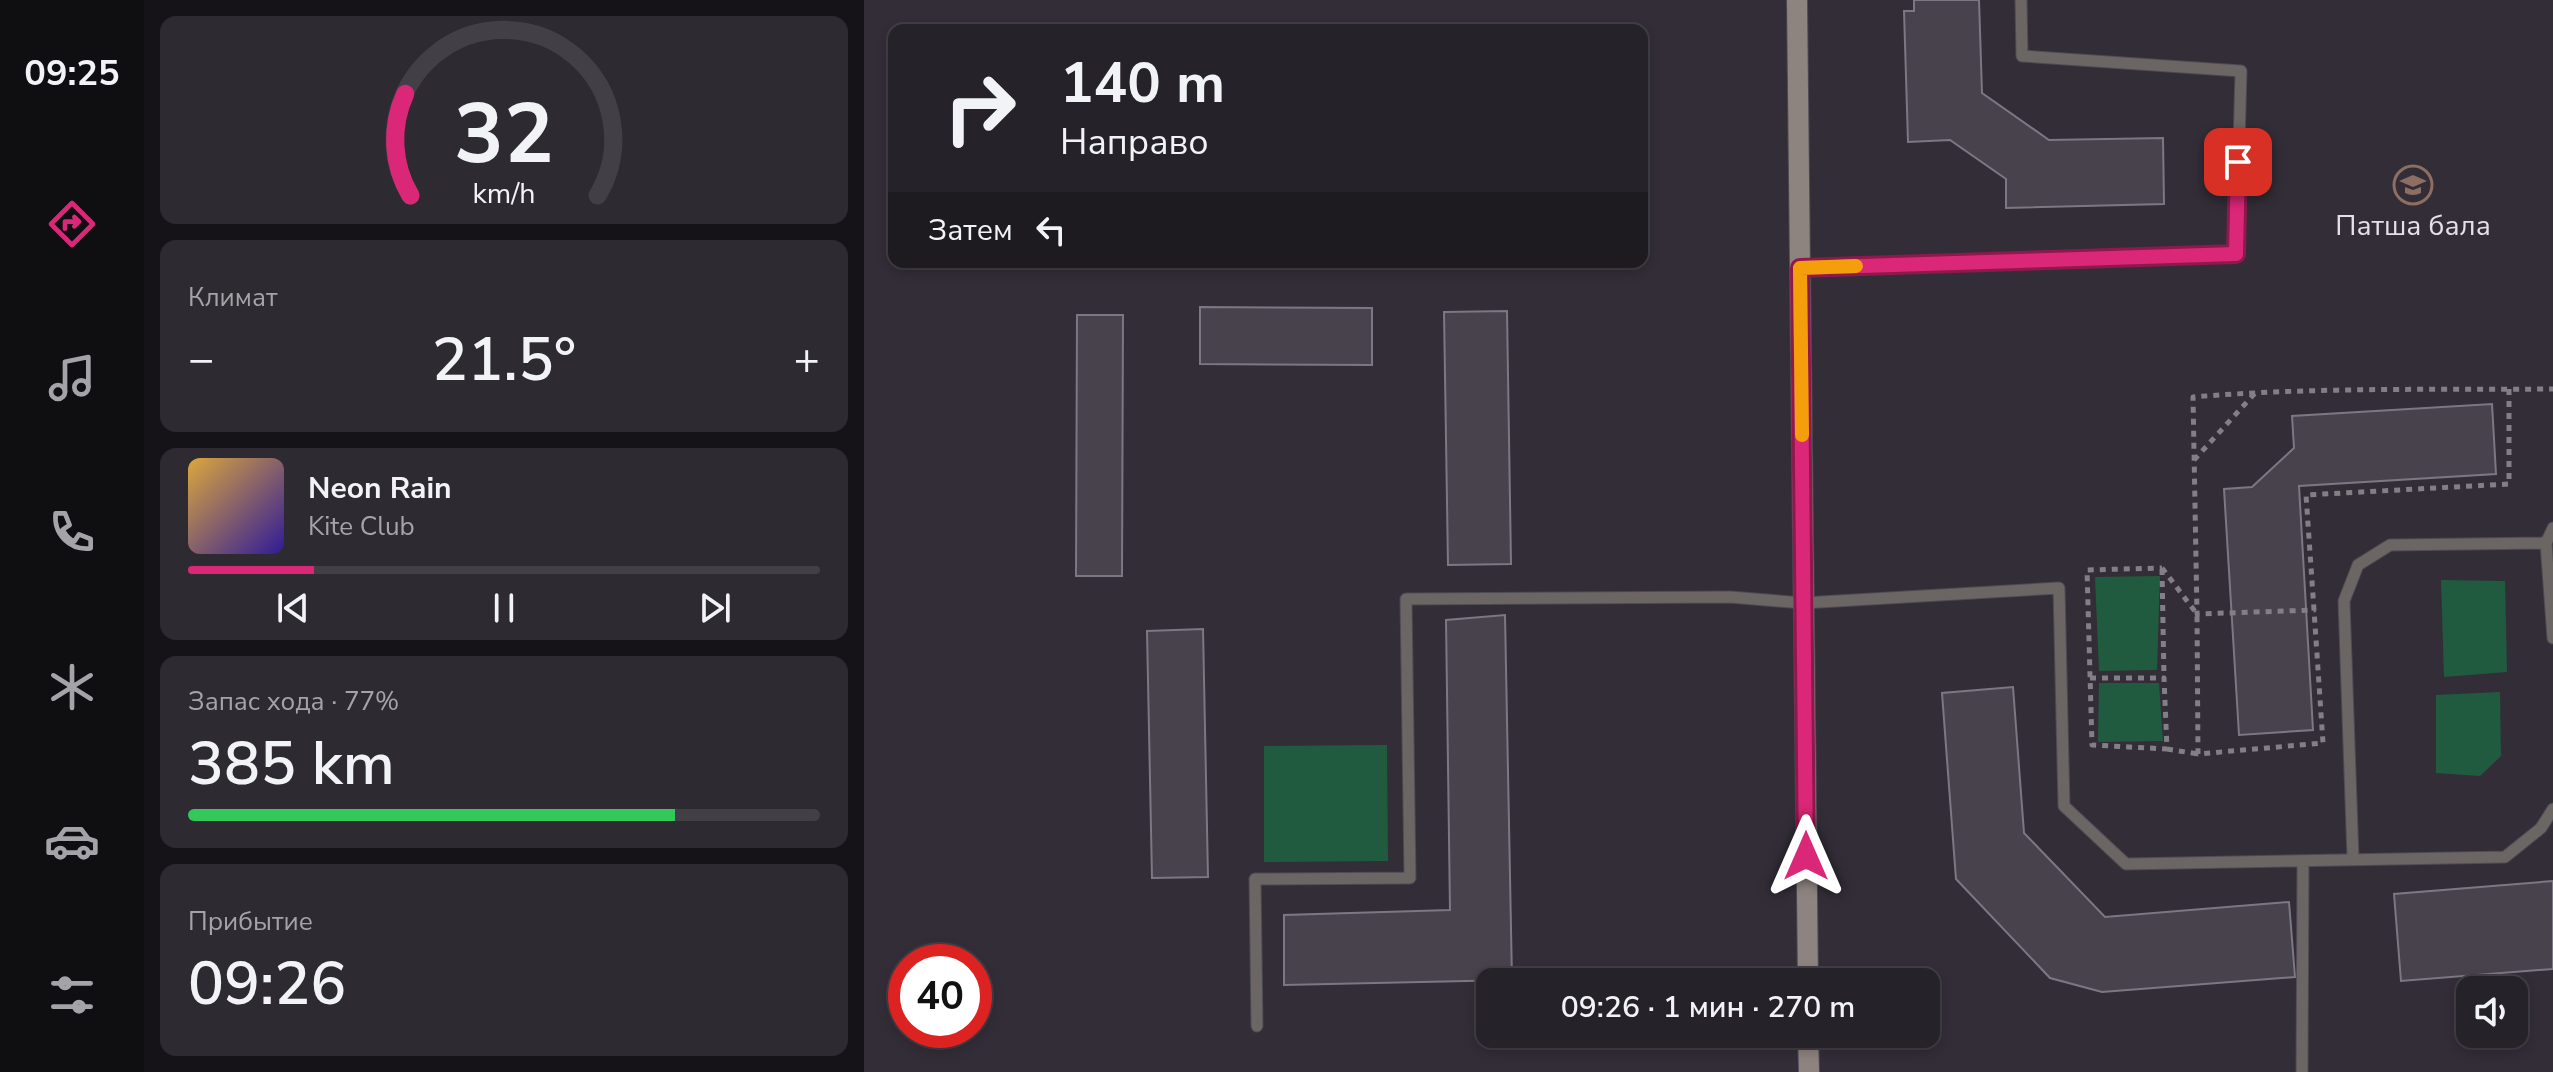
<!DOCTYPE html>
<html lang="ru">
<head>
<meta charset="utf-8">
<style>
	:root { --surface:#262229; --page:#2e2a31; --text:#f1f3f6; --muted:#a4a4a8; --line:#423f46; --accent:#db2777 }
	body { margin:0; font-family:"Nunito Sans",sans-serif; background:var(--page); color:var(--text); height:100vh; display:flex; flex-direction:column; font-size:30px; white-space:nowrap }
	* { box-sizing:border-box; margin:0 }
	p { font-size:26px; color:var(--muted) }
	.icon { flex:none; width:44px; height:44px; fill:none; stroke:currentColor; stroke-width:2; stroke-linecap:round; stroke-linejoin:round }
	.map { position:relative; flex:1; overflow:hidden }
	.sheet { display:flex; flex-direction:column; gap:16px; padding:16px; background:#151317; width:720px }
	.sheet>* { flex:none }
	.top-card { position:absolute; left:24px; top:24px; width:760px; height:244px; border-radius:16px; box-shadow:0 4px 12px #0003,0 0 0 2px var(--line); background:#262229; color:var(--text); overflow:hidden }
	.fabs { position:absolute; left:1592px; top:976px; display:grid; gap:16px }
	.fabs a { display:grid; place-items:center; width:72px; height:72px; border-radius:16px; background:var(--surface); box-shadow:0 4px 12px #0003,0 0 0 2px var(--line); font-size:40px }
	.speed { position:absolute; left:24px; top:944px; display:flex; gap:16px; font-size:40px; font-weight:700; text-align:center }
	.speed>* { display:grid; place-content:center; width:104px; height:104px; border-radius:50%; background:var(--surface); box-shadow:0 4px 12px #0003,0 0 0 2px var(--line); line-height:1 }
	.speed .limit { border:12px solid #d22; background:#fff; color:#111 }
	.pin { position:absolute; display:grid; place-items:center; width:68px; height:68px; color:#fff; margin:-34px; border-radius:16px; box-shadow:0 4px 12px #0006 }
	.me { position:absolute; width:88px; margin:-44px; rotate:0deg; stroke-linejoin:round; filter:drop-shadow(0 0 6px #0008) }
	.turn { display:flex; align-items:center; gap:28px; height:168px; padding:0 40px; font-size:36px }
	.turn .icon { width:104px; height:104px; stroke-width:2.5 }
	.turn b { display:block; font-size:56px; line-height:68px }
	.then { display:flex; align-items:center; height:76px; padding:0 40px; background:#0003; gap:16px; font-size:30px }
	.big { font-size:60px; font-weight:600; line-height:1.1 }
	.sheet .widget { flex:1; display:flex; flex-direction:column; justify-content:center; gap:12px; min-width:0; padding:0 28px; border-radius:16px; background:var(--page) }
	.sheet .dial { align-items:center; gap:0 }
	.dial svg { height:208px; overflow:visible; fill:none; stroke:var(--line); stroke-width:7; stroke-linecap:round; text-anchor:middle }
	.dial text { fill:var(--text); stroke:none }
	.song { display:flex; align-items:center; gap:24px }
	.cover { width:96px; height:96px; border-radius:12px; background:linear-gradient(135deg,hsl(40 70% 55%),hsl(250 70% 35%)) }
	.played { height:8px; border-radius:4px; background:linear-gradient(90deg,var(--accent) 20%,var(--line) 20%) }
	.keys { display:flex; justify-content:space-around; direction:ltr }
	.heat { display:flex; justify-content:space-between; align-items:center; font-size:44px; direction:ltr }
	.charge { height:12px; border-radius:6px; background:linear-gradient(90deg,#34c759 77%,var(--line) 0) }
	.trip { position:absolute; left:612px; top:968px; width:464px; height:80px; border-radius:16px; background:var(--surface); box-shadow:0 4px 12px #0003,0 0 0 2px var(--line); font-weight:600; line-height:80px; text-align:center }
	main { display:flex; flex:1; min-height:0 }
	.dock { display:flex; flex-direction:column; width:144px; justify-content:space-around; align-items:center; background:#0f0e10; color:var(--muted) }
	.dock .icon { width:56px; height:56px }
	.dock .on { color:var(--accent) }
	.dock b { font-size:36px; color:var(--text) }
	.map>svg:first-child { display:block }
</style>
</head>
<body>
<main>
<nav class="dock">
<b>09:25</b>
<svg class="icon on" aria-label="directions" viewBox="0 0 24 24"><path d="M12 3l9 9-9 9-9-9zM9 14v-3h6M13 9l2 2-2 2"/></svg>
<svg class="icon" aria-label="music" viewBox="0 0 24 24"><path d="M9 18V5l10-2v13"/><circle cx="6" cy="18" r="3"/><circle cx="16" cy="16" r="3"/></svg>
<svg class="icon" aria-label="phone" viewBox="0 0 24 24"><path d="M5 4h4l2 5-3 2q2 4 5 5l2-3 5 2v4C11 20 4 13 5 4z"/></svg>
<svg class="icon" aria-label="climate" viewBox="0 0 24 24"><path d="M12 3v18M4 7l16 10M4 17L20 7"/></svg>
<svg class="icon" aria-label="car" viewBox="0 0 24 24"><path d="M5 17H2v-5l4-1 3-4h7l3 4 3 1v5h-3M9 17h6M6 11h13"/><circle cx="7" cy="17" r="2"/><circle cx="17" cy="17" r="2"/></svg>
<svg class="icon" aria-label="filters" viewBox="0 0 24 24"><path d="M4 7h16M4 17h16"/><circle cx="9" cy="7" r="2"/><circle cx="15" cy="17" r="2"/></svg>
</nav>
<section class="sheet">
<div class="widget dial"><svg viewBox="0 0 100 80">
<path d="M14 69A42 42 0 1 1 86 69"/>
<path d="M14 69A42 42 0 0 1 12 30" stroke="#db2777"/>
<text x="50" y="56" font-size="32" font-weight="700">32</text>
<text x="50" y="72" font-size="11">km/h</text>
</svg></div>
<div class="widget"><p>Климат</p>
<div class="heat"><a>−</a><b class="big">21.5°</b><a>+</a></div>
</div>
<div class="widget">
<div class="song"><i class="cover"></i><div><b>Neon Rain</b><p>Kite Club</p></div></div>
<div class="played"></div>
<div class="keys"><svg class="icon" aria-label="previous" viewBox="0 0 24 24"><path d="M18 5L8 12l10 7zM5 5v14"/></svg><svg class="icon" aria-label="pause" viewBox="0 0 24 24"><path d="M8 5v14M16 5v14"/></svg><svg class="icon" aria-label="next" viewBox="0 0 24 24"><path d="M6 5l10 7-10 7zM19 5v14"/></svg></div>
</div>
<div class="widget"><p>Запас хода · 77%</p><b class="big">385 km</b><div class="charge"></div></div>
<div class="widget"><p>Прибытие</p><b class="big">09:26</b></div>
</section>
<div class="map">
<svg width="1689" height="1072" viewBox="0 0 1689 1072">
	<rect width="100%" height="100%" fill="#322d37"/>
	<path fill="#215b3f" d="M1296 576 1293 670 1235 671 1231 577Z
		M1577 580 1641 581 1643 672 1580 677Z
		M1235 683H1295L1299 741 1234 742Z
		M1636 692 1637 756 1616 776 1572 773V695Z
		M523 745 524 861 400 862V746Z"/>
	<path fill="#48424d" stroke="#7d7783" stroke-width="2" d="M1050 0H1115L1118 93 1185 140 1299 138 1300 204 1142 208V179L1086 140 1044 142 1040 11H1050Z
		M336 307 508 308V365L336 364Z
		M643 311 647 564 584 565 580 312Z
		M213 315H259L258 576H212Z
		M1628 404 1632 474 1435 486 1449 730 1375 735 1360 489 1388 487 1430 448 1428 416Z
		M641 615 648 980 420 985V915L586 910 582 620Z
		M339 629 344 877 288 878 283 631Z
		M1149 687 1160 833 1241 917 1425 902 1431 977 1238 992 1186 978 1092 879 1078 693Z
		M1689 881V969L1537 981 1530 894Z"/>
	<g fill="none" stroke-linecap="round" stroke-linejoin="round">
		<defs>
			<path id="lane" d="M936 268 1372 254 1377 71 1158 56 1157 0
				M1689 528 1682 543 1689 638
				M1489 858 1480 601 1494 565 1526 545 1682 543
				M393 1026 391 879 546 878 542 599 866 597 939 603 1195 588 1200 806 1262 864 1641 857 1677 828 1689 809
				M1438 1072 1439 862"/>
			<path id="secondary" d="M933 0 944 982
				M944 1034 945 1072"/>
		</defs>
		<use href="#lane" stroke="#4e4a53" stroke-width="13"/>
		<use href="#secondary" stroke="#4e4a53" stroke-width="22"/>
		<path stroke="#837f87" stroke-width="5" stroke-dasharray="6 6" stroke-linecap="butt" d="M1645 389V484L1442 495 1450 610 1333 614 1329 397C1449 387 1569 390 1689 389
			M1330 460 1392 392
			M1298 568 1333 614 1334 754 1459 743 1450 610
			M1298 569 1300 678
			M1226 678H1300L1303 749 1228 745 1223 570 1298 568
			M1303 749 1334 754"/>
		<use href="#lane" stroke="#6b6563" stroke-width="11"/>
		<use href="#secondary" stroke="#8d837f" stroke-width="20"/>
	</g>
	<g fill="none" stroke-linecap="round" stroke-linejoin="round">
		<defs>
			<path id="route" d="M942 856 936 268 1372 254 1374 162"/>
		</defs>
		<use href="#route" stroke="#8e194d" stroke-width="20"/>
		<use href="#route" stroke="#db2777" stroke-width="14"/>
		<path stroke="#f59e0b" stroke-width="14" d="M938 435 936 268 992 266"/>
	</g>
	<defs>
		<symbol id="school-ring" viewBox="-11 -11 22 22"><circle r="9.5" fill="#322d37" stroke="#8d6e63" stroke-width="1.5"/><path d="M0-5L7-2L0 1L-7-2ZM-4 1L0 2.5L4 1V4Q0 6-4 4Z" fill="#8d6e63"/></symbol>
	</defs>
	<g fill-rule="evenodd">
		<use href="#school-ring" x="1527" y="163" width="44" height="44"/>
	</g>
	<g text-anchor="middle" dominant-baseline="central" stroke-width="8" stroke-linejoin="round" paint-order="stroke">
		<g font-size="28" fill="#e4e0e7" stroke="#322d37">
			<text x="1549" y="226">Патша бала</text>
		</g>
	</g>
</svg>
<div class="fabs">
<a><svg class="icon" aria-label="sound" viewBox="0 0 24 24"><path d="M4 9h4l5-4v14l-5-4H4zM17 9q2 3 0 6"/></svg></a>
</div>
<div class="speed"><div class="limit">40</div></div>
<div class="pin" style="left:1374px;top:162px;background:#d93025"><svg class="icon" aria-label="arrive" viewBox="0 0 24 24"><path d="M6 21V4h12l-3 4 3 4H6"/></svg></div>
<svg class="me" style="left:942px;top:856px" viewBox="-20 -20 40 40"><path d="M0-17L14 15 0 8-14 15z" fill="#db2777" stroke="#fff" stroke-width="4"/></svg>
<div class="trip">09:26 · 1 мин · 270 m</div>
<div class="top-card">
<div class="turn"><svg class="icon" aria-label="right" viewBox="0 0 24 24"><path d="M7 20v-9h11M14 6l5 5-5 5"/></svg><div><b>140 m</b>Направо</div></div>
<div class="then">Затем<svg class="icon" aria-label="left" viewBox="0 0 24 24"><path d="M17 20v-9H6M10 6l-5 5 5 5"/></svg></div>
</div>
</div>
</main>
</body>
</html>
